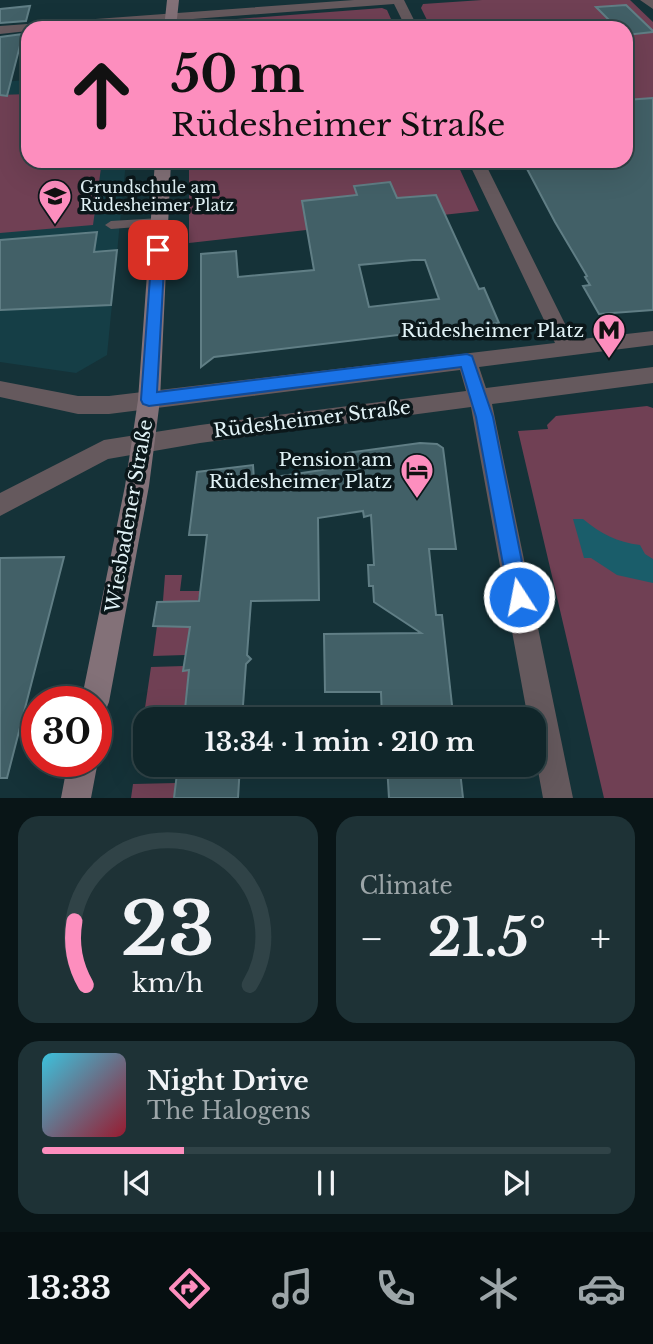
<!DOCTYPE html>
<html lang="en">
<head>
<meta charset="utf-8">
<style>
	:root { --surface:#10262a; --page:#1e3236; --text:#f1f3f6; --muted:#9ca5a8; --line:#304347; --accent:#fd8ebe }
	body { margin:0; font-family:"Libre Baskerville",serif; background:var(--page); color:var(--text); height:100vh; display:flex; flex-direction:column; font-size:26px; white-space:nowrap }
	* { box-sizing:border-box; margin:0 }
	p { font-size:23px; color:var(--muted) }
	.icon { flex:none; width:38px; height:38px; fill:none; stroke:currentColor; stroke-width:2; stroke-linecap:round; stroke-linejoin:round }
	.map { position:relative; height:798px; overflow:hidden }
	.panel { display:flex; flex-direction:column; gap:18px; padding:18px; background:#091517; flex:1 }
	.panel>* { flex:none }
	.top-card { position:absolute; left:21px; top:21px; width:612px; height:147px; border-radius:21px; box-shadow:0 7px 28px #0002,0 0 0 2px var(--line); background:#fd8ebe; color:#111; overflow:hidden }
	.speed { position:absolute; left:21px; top:686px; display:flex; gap:14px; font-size:35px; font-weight:700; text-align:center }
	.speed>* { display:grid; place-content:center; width:91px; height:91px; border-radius:50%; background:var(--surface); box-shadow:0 7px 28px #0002,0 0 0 2px var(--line); line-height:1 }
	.speed .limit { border:10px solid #d22; background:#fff; color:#111 }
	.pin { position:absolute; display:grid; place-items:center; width:60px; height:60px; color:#fff; margin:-30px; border-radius:14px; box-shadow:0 4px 10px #0006 }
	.me { position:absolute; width:77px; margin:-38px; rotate:349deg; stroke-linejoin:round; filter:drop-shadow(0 0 5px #0008) }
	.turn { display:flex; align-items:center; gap:24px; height:147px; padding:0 35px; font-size:32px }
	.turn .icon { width:91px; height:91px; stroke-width:2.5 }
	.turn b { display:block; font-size:49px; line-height:60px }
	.big { font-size:52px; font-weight:700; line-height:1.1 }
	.panel .widget { flex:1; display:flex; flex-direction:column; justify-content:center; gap:10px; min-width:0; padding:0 24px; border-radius:21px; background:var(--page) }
	.panel .dial { align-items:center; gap:0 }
	.dial svg { height:182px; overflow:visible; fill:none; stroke:var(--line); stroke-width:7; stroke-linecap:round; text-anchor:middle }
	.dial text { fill:var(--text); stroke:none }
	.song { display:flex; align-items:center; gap:21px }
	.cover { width:84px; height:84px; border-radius:10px; background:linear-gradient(135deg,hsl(190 70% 55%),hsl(350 70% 35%)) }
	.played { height:7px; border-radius:4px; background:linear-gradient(90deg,var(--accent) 25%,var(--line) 25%) }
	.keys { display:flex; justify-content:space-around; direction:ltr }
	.heat { display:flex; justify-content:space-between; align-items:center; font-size:38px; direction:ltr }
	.panel .tiles { flex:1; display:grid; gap:18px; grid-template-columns:1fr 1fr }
	.widget:last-child { grid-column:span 2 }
	.trip { position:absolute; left:133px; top:707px; width:413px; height:70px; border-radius:21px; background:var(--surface); box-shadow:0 7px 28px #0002,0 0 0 2px var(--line); font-weight:700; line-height:70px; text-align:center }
	.tabs { display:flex; height:112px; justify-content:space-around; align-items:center; background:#060f11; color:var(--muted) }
	.tabs .icon { width:49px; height:49px }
	.tabs .current { color:var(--accent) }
	.tabs b { font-size:32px; color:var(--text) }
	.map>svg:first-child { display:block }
</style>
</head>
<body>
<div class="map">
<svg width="653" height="798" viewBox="0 0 653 798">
	<rect width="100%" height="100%" fill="#153238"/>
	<path fill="#153e46" d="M28 80V161H126L107 355 76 373 0 362V82Z"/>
	<path fill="#704054" d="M482 0H630L653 22V179L636 181 621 161H626V28H431L421 8 423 4Z
		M382 8 387 10 395 28H192L197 22Z
		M28 94V161H102L93 225 0 233V95Z
		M189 161H456L479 211 189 243Z
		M647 406 653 408V798H604L518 431 548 429 547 425 556 416Z
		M165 575H182L180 591H200L185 655 153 656 157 626H161Z
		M184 666V671L189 667 184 719H145V765H178V768L136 769 151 667Z
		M176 783 174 798H131L133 784Z"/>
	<path fill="#1a5d6a" d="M573 519H583C601 534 617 542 640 545L645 554 653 559V583L617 575 591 558H584Z"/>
	<path fill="#426067" stroke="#607e85" stroke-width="2" fill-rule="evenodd" d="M626 5 653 31V32L626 35V28H617L596 7Z
		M30 6 26 21 0 23V9Z
		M23 34 7 96 0 95V37Z
		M653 98V310L599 314 583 286 590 285 585 277 587 276 555 222 526 167H530L526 161H563L567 168 626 162V100Z
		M390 182 397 198 436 195 479 289 484 288 499 323 214 357 201 367V254L236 251 238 277 314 270 302 201 357 195 354 186ZM413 260H425L439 299 369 307 359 265Z
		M97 232 94 252 117 250 111 305 0 310V240Z
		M420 443 437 444 443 448 456 549H429L436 615H442L453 714H447L448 719H382L381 692H325L324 634 421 633 374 602 373 586H369L368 565H374L371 515 364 517 363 511 318 518 319 600 251 601 247 655 251 659 246 664 242 719H184L189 670 183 671 190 627 153 626 157 602 199 601 207 535H189L197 472 253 465 254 480 329 469 328 465 348 463 346 453Z
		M64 557 7 778H0V558Z
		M178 765H240L238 798H174Z
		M387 765H453V771H460L463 798H389Z"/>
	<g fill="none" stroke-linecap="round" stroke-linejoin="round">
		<path fill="#65595d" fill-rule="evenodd" d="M160 218 164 219V225L111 229 105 225 111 221Z"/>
		<path fill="#65595d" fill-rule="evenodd" d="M354 0H404L418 28H406L394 4 73 28H28V31L0 34V26Z
			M640 0H653V9Z
			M468 161H484L573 340 653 331V345L479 367 486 388 653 367V383L492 404 573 798H543L534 749V719H528L471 407 200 443 108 459 0 516V493L104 440 200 425 466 391 460 370 109 414H78L0 397V381L78 396H109L555 343Z"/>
		<path fill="#837178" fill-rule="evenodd" d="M167 0H179L176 28H164Z
			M155 161H171L160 400 149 486 109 702 105 712 96 716V702H81L125 486 138 400Z
			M96 757 98 761 91 798H61L68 761H96Z"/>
	</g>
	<path fill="#1a73e8" stroke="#114b97" stroke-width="2" d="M158 246 165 250 157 392 467 354 472 356 493 417 529 597 526 604 519 607 512 604 509 597 476 417 461 367 149 406 143 404 141 400 152 250Z"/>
	<defs>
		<symbol id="school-pin" viewBox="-11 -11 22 30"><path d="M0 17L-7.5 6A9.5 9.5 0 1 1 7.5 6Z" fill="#fd8ebe" stroke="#0b171a"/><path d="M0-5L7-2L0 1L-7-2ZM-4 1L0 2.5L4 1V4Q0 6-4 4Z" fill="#111"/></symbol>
		<symbol id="metro-pin" viewBox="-11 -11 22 30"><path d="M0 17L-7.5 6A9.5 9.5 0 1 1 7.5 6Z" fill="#fd8ebe" stroke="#0b171a"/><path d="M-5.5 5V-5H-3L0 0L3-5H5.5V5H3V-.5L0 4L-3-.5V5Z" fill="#111"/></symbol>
		<symbol id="hotel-pin" viewBox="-11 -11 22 30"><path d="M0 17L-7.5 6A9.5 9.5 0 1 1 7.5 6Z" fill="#fd8ebe" stroke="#0b171a"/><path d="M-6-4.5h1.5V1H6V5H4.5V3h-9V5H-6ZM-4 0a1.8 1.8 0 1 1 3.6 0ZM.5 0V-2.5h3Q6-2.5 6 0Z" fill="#111"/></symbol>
	</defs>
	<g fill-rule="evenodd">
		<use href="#school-pin" x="36" y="177" width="38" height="52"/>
		<use href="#metro-pin" x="590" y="311" width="38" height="52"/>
		<use href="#hotel-pin" x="398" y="451" width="38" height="52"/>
	</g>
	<g text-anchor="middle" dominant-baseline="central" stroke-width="7" stroke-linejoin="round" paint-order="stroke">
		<g font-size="16" fill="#e1f2f6" stroke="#0b171a" text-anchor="start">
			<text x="80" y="187">Grundschule am<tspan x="80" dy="18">Rüdesheimer Platz</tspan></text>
		</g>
		<g font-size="19" fill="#e1f2f6" stroke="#0b171a" text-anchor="end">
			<text x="584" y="330">Rüdesheimer Platz</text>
			<text x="392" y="459">Pension am<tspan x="392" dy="22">Rüdesheimer Platz</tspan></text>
		</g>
		<g font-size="19" fill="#e1f2f6" stroke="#0b171a">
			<text transform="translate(312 419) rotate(-7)">Rüdesheimer Straße</text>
			<text transform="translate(129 516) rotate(-80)">Wiesbadener Straße</text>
		</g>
	</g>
</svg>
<div class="speed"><div class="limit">30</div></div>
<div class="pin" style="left:158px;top:250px;background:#d93025"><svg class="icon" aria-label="arrive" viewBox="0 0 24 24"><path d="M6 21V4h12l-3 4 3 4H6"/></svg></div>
<svg class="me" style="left:519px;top:597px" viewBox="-20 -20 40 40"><circle r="17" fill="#1a73e8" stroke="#fff" stroke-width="3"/><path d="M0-11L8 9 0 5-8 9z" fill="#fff"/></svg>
<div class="trip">13:34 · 1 min · 210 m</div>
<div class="top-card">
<div class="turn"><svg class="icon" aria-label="ahead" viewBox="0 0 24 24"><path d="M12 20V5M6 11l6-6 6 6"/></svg><div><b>50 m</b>Rüdesheimer Straße</div></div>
</div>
</div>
<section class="panel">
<div class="tiles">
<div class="widget dial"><svg viewBox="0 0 100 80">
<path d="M14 69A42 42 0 1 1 86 69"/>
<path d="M14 69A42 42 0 0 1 9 41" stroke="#fd8ebe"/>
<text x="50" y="56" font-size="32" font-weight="700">23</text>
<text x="50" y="72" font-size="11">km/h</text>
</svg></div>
<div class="widget"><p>Climate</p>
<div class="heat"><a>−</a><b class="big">21.5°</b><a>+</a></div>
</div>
<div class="widget">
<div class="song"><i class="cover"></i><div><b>Night Drive</b><p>The Halogens</p></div></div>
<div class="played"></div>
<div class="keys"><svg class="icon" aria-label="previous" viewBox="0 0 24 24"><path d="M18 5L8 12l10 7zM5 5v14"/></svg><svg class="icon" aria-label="pause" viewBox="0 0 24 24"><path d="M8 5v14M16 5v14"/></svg><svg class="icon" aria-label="next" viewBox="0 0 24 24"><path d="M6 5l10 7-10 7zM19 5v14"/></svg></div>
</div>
</div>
</section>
<nav class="tabs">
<b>13:33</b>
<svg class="icon current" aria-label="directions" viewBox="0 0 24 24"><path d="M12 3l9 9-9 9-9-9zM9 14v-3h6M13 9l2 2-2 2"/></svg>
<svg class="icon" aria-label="music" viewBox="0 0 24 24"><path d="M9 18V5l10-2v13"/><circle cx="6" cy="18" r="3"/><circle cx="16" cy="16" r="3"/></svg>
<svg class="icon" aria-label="phone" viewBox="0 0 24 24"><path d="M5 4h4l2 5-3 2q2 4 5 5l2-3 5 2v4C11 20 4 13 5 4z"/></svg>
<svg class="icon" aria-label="climate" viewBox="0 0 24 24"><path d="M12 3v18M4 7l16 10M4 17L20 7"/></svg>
<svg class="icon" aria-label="car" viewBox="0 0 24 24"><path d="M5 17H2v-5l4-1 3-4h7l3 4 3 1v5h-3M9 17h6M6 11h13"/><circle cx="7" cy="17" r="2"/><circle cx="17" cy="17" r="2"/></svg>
</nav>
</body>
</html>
